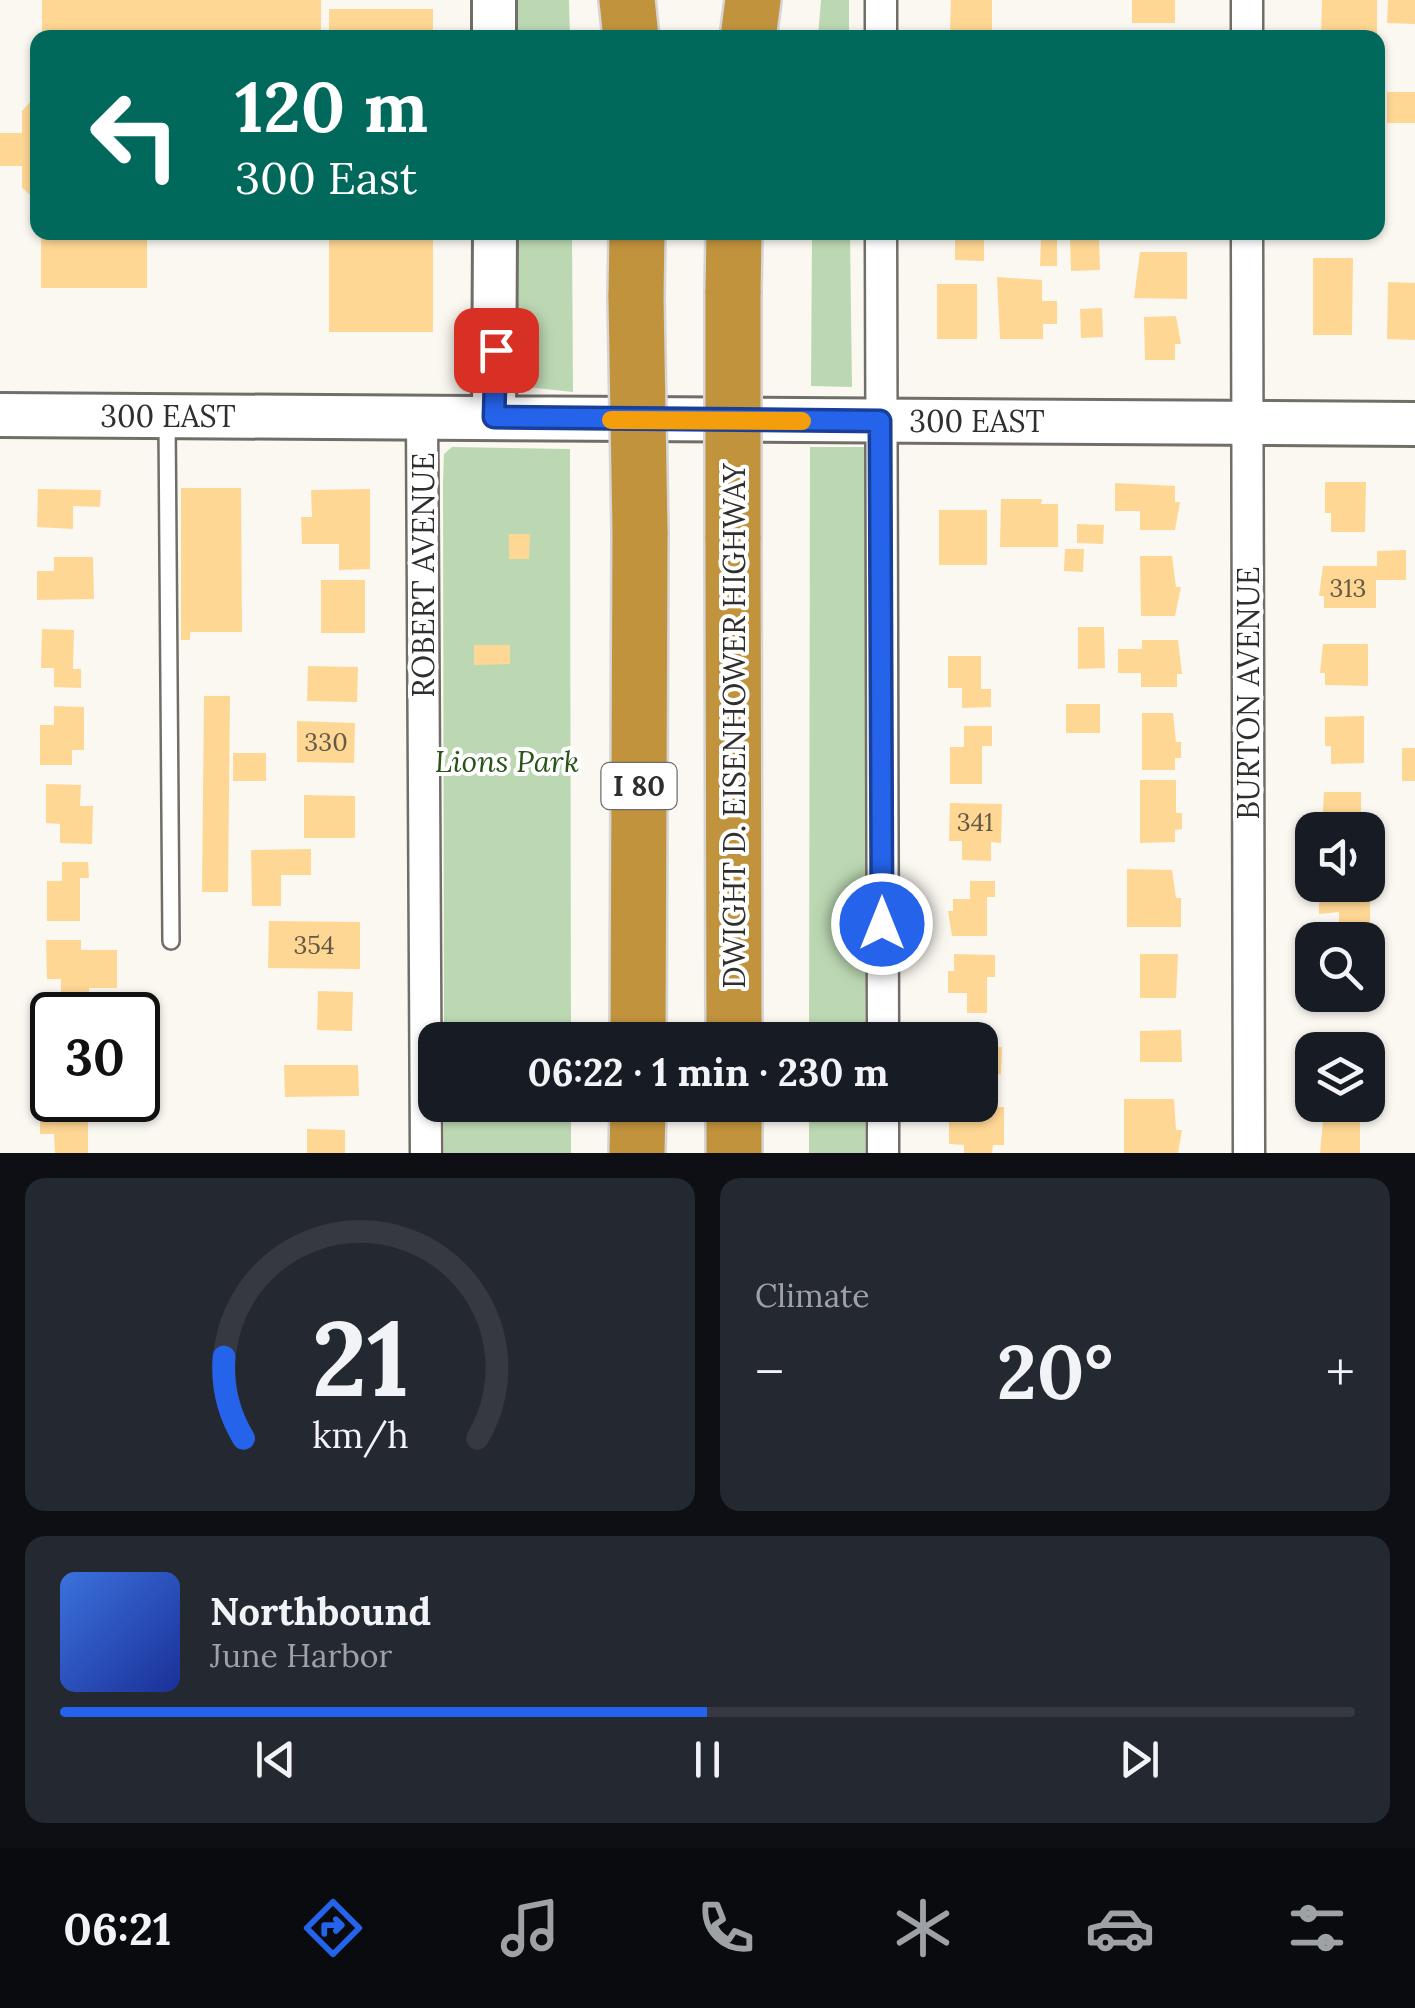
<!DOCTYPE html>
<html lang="en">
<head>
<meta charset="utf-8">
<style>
	:root { --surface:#171b24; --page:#242831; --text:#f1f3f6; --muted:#9ea1a6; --line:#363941; --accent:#2563eb }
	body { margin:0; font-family:Lora,serif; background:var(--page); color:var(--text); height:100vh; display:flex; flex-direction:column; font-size:38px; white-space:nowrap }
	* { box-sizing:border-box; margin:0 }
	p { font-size:32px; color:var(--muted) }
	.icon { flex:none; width:55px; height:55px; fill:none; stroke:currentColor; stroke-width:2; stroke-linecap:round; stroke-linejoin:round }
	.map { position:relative; height:1153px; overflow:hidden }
	.sheet { display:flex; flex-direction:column; gap:25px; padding:25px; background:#0d0f14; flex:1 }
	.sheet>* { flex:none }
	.hud { position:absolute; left:30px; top:30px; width:1355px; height:210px; border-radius:20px; box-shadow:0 2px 8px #0004; background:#00695c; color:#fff; overflow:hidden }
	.buttons { position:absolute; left:1295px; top:812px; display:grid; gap:20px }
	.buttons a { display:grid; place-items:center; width:90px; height:90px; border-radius:20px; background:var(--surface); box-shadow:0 2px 8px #0004; font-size:50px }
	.speed { position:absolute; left:30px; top:992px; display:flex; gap:20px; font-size:50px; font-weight:700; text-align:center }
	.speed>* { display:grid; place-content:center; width:130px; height:130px; border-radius:50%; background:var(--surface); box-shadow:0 2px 8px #0004; line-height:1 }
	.speed .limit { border:5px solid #111; border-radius:15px; background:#fff; color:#111 }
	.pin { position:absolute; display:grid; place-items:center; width:85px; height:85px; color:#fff; margin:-42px; border-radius:20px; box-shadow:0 5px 15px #0006 }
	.me { position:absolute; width:110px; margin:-55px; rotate:0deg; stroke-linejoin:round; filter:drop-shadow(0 0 8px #0008) }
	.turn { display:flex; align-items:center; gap:35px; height:210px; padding:0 40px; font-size:45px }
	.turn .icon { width:130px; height:130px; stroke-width:2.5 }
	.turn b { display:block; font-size:70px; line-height:85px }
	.big { font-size:75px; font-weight:700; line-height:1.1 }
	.sheet .widget { flex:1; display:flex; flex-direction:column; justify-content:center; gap:15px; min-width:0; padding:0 35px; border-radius:20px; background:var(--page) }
	.sheet .dial { align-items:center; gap:0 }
	.dial svg { height:260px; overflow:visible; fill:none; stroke:var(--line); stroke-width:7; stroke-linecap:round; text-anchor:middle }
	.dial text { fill:var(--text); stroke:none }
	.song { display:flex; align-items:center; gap:30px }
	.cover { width:120px; height:120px; border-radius:15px; background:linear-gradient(135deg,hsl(220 70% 55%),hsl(230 70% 35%)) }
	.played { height:10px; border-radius:5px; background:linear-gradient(90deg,var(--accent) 50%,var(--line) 50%) }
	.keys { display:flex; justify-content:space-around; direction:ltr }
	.heat { display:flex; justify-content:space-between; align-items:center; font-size:55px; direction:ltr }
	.sheet .tiles { flex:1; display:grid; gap:25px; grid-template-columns:1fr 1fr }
	.widget:last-child { grid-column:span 2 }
	.trip { position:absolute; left:418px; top:1022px; width:580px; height:100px; border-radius:20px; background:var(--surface); box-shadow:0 2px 8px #0004; font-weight:700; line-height:100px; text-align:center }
	.tabs { display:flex; height:160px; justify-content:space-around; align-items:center; background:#090b0e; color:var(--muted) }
	.tabs .icon { width:70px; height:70px }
	.tabs .selected { color:var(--accent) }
	.tabs b { font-size:45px; color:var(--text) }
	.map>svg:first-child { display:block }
</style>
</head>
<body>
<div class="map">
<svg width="1415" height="1153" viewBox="0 0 1415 1153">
	<rect width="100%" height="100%" fill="#fbf8f1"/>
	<path fill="#bcd8b3" d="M516 0H569L570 37H516Z
		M821 0H849V37H818Z
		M516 233H572L573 392 517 386Z
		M812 233H850L852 387 811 386Z
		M452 447 570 449 571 1040H444L443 482 444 454Z
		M810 447H866L865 1040H809Z
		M444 1105H571V1153H444Z
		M809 1105H865V1153H809Z"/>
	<path fill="#ffd794" d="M42 0H321V38H42Z
		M951 0H992V31L950 30Z
		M1132 0H1175V23H1132Z
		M1322 0H1377V38H1321Z
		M1388 0H1415V24L1387 23Z
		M329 9H433V38H329Z
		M1387 92H1415V123H1387Z
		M33 99H38V201L22 188V166H0V133H22V111Z
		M41 232H147V288H41Z
		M329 232H433V332H329Z
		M955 233 984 234V261L955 260Z
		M1041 238H1057V266H1040Z
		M1070 240H1099L1100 270 1071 271Z
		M1140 252H1187V299L1134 298Z
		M1313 258H1353L1352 335H1313Z
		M997 277 1042 280V301H1057V324H1043V339H1000Z
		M1388 282 1415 283V340L1387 339Z
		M937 284H977V339H937Z
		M1102 308 1103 337 1081 338 1080 309Z
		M1176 316 1181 344H1175V360H1145L1144 317Z
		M1325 482H1366L1365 532H1331V513H1325Z
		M1115 483 1175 486V502H1180L1175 530H1140V511H1115Z
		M181 488H241L242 632H190V640H181Z
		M38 489 101 490 100 507 73 506V529L37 527Z
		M370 489V569L339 570V544H302L301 517H312L311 490Z
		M1001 499H1042L1041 504H1058V547H1000Z
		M939 510H987V565H939Z
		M1077 524 1104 525 1103 544 1077 543Z
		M509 534H530L529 559H509Z
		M1065 549H1084L1083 572 1064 571Z
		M1406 550V580H1376V608H1324V596H1319L1323 566H1377V551Z
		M1140 556H1172L1176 587H1181L1175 616H1141Z
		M54 557H93L94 599 37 600V571H54Z
		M321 580H365V633H321Z
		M1078 627H1104L1105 668 1078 669Z
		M42 629 74 630 73 669H81V688L54 687V668H41Z
		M1142 640H1178L1182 674H1177V687H1141V673H1118V649H1142Z
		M1323 644H1368V686L1325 685V673H1320Z
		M474 645H510V664L474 665Z
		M948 656H981V689H991V707L962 708V688H948Z
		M308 666 358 667 357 702 307 701Z
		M204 696H230L228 892H202Z
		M1066 704H1100V733H1066Z
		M54 706 84 707V750H72V765H40V725H54Z
		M1142 713H1173L1176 742H1181V758H1175V770H1142Z
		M1364 716V763L1331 764V746H1325V717Z
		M297 721 355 723 354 763 297 762Z
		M964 726H992V746H982V784H950V747H964Z
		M1402 748H1415V781H1402Z
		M233 753H266V781H233Z
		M1140 780H1176V813H1182V829L1175 830V842L1140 843Z
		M46 784 81 785 80 806H93L92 844 60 843V824L46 823Z
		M1324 792H1361V830H1322Z
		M304 795 355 796V838H304Z
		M950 803 1002 804 1001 843 991 842V861L962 860V841H949Z
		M311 849V875H281V906H252L251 850Z
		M62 862H88L89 878H80V921H47V881H62Z
		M1127 869 1172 870 1176 898H1181V927H1127Z
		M970 881H995V897H987V936H952L948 911H953V899H970Z
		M1322 885H1370V928H1339V912L1319 914V887Z
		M269 921 360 922V969L268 968Z
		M46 940H81V950H117V988H89V998L61 999V979H47Z
		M1368 953H1378V991H1368Z
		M954 954 995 955V977H987V1013H967V993H948V971H954Z
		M1140 954H1178L1176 998H1140Z
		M318 991 353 992 352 1031 317 1030Z
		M946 1028 996 1031V1047H1002L1001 1074H987V1084H980V1040H946Z
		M1181 1030 1182 1062H1140V1031Z
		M1323 1032H1358V1050H1320Z
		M138 1042 149 1043V1082H138Z
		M284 1065H358L359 1096 285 1097Z
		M40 1096H52V1100H88V1153H55L54 1134H40Z
		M1124 1099H1174L1176 1130H1182L1178 1153H1124Z
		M949 1107H1004V1145H993L992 1153H964V1145L949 1144Z
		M1324 1110H1360V1153H1320Z
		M307 1129 345 1130V1153H307Z"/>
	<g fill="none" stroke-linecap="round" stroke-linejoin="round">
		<defs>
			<path id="lane" d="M167 420 171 941"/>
			<path id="street" d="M881 0V38
				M1247 0V38
				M881 232 883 1040
				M1247 232 1249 1153
				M422 416 426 1153
				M883 1105V1153"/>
			<path id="secondary" d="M494 0V38
				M0 415 1415 424
				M494 417 495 232"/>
			<path id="highway" d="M627 0 631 38
				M748 38 753 0
				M733 294 734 232
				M636 297 637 232
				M733 536 734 1040
				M638 1040 640 532
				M734 1105V1153
				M637 1153 638 1105"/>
		</defs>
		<use href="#lane" stroke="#716e68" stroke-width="20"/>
		<use href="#street" stroke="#716e68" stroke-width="35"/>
		<use href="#secondary" stroke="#716e68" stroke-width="48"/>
		<use href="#highway" stroke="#d6d5d5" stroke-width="60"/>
		<use href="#lane" stroke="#fff" stroke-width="15"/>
		<use href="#street" stroke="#fff" stroke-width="30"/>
		<use href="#secondary" stroke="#fff" stroke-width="42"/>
		<use href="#highway" stroke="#c2933d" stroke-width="55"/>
		<defs>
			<path id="highway-bridge" d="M733 294V536
				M636 297 640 532"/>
		</defs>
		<use href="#highway-bridge" stroke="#d6d5d5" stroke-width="60" stroke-linecap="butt"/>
		<use href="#highway-bridge" stroke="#c2933d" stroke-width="55"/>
	</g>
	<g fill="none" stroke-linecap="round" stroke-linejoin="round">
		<defs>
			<path id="route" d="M496 350 494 417 880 421 882 924"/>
		</defs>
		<use href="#route" stroke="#184099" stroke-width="25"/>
		<use href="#route" stroke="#2563eb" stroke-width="18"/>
		<path stroke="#f59e0b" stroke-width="18" d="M611 420 802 421"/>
	</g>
	<g text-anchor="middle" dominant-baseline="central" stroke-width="8" stroke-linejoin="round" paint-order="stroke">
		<g font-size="25" fill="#645947">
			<text x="1348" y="588">313</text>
			<text x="326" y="742">330</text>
			<text x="975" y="822">341</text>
			<text x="314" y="945">354</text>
		</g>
		<rect fill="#fff" stroke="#6e6d6c" stroke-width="2.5" x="601.5" y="763" width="75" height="46" rx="8"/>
		<g font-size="28" font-weight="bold" fill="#302f2d">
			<text x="639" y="786">I 80</text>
		</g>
		<g font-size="30" fill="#302f2d" stroke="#fff">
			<text x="168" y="416">300 EAST</text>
			<text x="977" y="421">300 EAST</text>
			<text transform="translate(423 575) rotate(-90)">ROBERT AVENUE</text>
			<text transform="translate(1248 693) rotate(-90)">BURTON AVENUE</text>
			<text transform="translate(734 726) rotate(-90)">DWIGHT D. EISENHOWER HIGHWAY</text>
		</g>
		<g font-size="30" font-style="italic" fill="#295317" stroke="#fff">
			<text x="507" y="761">Lions Park</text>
		</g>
	</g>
</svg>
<div class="buttons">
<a><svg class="icon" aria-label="sound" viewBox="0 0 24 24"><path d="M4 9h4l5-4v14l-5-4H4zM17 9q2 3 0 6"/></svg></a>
<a><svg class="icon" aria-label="search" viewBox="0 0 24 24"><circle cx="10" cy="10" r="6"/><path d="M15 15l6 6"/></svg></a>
<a><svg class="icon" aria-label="layers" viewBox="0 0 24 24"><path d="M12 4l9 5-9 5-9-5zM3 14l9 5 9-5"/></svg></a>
</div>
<div class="speed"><div class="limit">30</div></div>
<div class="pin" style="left:496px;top:350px;background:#d93025"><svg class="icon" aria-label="arrive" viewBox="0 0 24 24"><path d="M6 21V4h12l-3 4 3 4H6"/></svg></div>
<svg class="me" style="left:882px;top:924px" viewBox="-20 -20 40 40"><circle r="17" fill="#2563eb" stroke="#fff" stroke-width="3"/><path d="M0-11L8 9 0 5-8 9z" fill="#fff"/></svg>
<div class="trip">06:22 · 1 min · 230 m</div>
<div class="hud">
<div class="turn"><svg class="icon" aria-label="left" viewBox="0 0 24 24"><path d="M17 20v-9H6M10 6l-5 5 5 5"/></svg><div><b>120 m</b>300 East</div></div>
</div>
</div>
<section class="sheet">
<div class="tiles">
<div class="widget dial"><svg viewBox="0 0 100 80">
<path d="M14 69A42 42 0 1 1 86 69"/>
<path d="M14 69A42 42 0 0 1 8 44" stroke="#2563eb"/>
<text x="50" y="56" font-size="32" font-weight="700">21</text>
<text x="50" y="72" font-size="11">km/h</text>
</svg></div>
<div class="widget"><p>Climate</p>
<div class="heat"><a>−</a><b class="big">20°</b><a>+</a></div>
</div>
<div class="widget">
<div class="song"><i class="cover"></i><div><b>Northbound</b><p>June Harbor</p></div></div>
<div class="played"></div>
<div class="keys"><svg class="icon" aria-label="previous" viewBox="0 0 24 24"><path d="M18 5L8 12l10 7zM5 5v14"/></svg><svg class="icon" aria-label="pause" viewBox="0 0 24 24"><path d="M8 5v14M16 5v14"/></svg><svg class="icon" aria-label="next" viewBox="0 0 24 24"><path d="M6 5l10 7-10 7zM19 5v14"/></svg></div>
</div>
</div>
</section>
<nav class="tabs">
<b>06:21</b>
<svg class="icon selected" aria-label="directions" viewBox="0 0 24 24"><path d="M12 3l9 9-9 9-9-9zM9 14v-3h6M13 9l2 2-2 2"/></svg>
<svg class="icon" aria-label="music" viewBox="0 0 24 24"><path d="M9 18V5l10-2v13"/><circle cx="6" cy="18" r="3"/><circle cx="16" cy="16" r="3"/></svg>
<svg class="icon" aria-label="phone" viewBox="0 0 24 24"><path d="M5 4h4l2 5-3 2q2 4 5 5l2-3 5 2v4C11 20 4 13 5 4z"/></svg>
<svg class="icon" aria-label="climate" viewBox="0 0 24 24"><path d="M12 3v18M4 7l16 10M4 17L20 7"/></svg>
<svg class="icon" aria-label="car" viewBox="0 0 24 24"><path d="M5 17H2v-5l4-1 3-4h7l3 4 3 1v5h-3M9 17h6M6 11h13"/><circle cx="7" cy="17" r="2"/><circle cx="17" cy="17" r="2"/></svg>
<svg class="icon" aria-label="filters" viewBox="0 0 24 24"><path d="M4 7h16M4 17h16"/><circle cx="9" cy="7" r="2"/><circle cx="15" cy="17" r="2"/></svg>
</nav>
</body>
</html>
